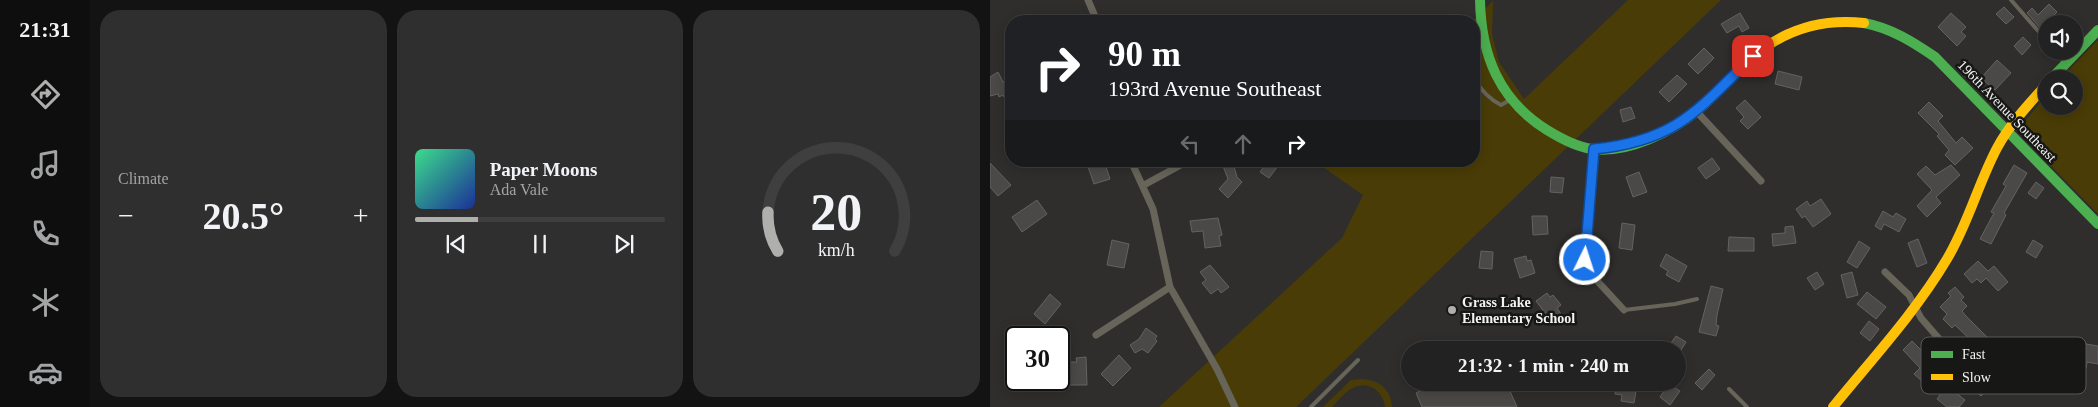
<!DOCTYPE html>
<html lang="en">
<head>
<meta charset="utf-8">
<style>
	:root { --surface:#232222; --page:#2f2f2f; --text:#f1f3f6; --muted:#a3a4a5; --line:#403f40; --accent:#afafad }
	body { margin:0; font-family:"Times New Roman",serif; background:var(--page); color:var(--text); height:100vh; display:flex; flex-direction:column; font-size:19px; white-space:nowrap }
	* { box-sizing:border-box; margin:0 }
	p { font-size:16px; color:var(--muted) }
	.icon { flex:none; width:28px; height:28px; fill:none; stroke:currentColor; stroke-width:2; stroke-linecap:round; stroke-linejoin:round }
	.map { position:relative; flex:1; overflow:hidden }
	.side { display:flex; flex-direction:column; gap:10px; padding:10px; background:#131313; width:900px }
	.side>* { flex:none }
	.guide { position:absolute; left:15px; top:15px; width:475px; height:152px; border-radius:20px; box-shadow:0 2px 12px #0003,0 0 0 1px var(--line); background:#202124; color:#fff; overflow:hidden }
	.tools { position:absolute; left:1048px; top:15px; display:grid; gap:10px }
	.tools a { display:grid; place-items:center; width:45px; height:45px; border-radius:50%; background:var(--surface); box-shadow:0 2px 12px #0003,0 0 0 1px var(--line); font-size:25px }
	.speed { position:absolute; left:15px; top:326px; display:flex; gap:10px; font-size:25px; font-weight:700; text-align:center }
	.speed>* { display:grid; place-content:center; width:65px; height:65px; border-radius:50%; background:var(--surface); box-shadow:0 2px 12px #0003,0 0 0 1px var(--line); line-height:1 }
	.speed .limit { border:2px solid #111; border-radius:8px; background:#fff; color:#111 }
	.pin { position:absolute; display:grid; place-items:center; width:42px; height:42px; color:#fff; margin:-21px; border-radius:10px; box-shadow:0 2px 8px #0006 }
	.me { position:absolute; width:55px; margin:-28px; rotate:4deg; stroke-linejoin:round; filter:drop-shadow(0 0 4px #0008) }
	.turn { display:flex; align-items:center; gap:18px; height:105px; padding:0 20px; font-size:22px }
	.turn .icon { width:65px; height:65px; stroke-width:2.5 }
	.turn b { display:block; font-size:35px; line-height:42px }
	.lanes { display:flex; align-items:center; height:48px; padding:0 20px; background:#0003; justify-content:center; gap:25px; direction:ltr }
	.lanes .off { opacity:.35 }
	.big { font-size:38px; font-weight:700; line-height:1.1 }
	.side .card { flex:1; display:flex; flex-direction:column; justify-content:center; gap:8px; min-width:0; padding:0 18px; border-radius:20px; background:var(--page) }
	.side .dial { align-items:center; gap:0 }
	.dial svg { height:130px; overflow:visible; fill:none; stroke:var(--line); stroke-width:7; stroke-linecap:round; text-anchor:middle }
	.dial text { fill:var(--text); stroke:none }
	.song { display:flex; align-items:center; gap:15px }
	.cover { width:60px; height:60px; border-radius:8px; background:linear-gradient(135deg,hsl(150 70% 55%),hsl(230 70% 35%)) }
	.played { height:5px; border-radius:2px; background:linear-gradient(90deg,var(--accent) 25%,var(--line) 25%) }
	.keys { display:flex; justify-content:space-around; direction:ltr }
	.heat { display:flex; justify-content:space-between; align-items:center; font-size:28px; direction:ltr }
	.side .tiles { flex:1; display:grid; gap:10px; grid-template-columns:repeat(3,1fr) }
	.trip { position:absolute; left:411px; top:341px; width:285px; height:50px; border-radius:25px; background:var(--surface); box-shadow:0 2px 12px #0003,0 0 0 1px var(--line); font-weight:700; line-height:50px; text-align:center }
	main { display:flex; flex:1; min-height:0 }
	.tab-bar { display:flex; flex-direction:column; width:90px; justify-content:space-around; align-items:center; background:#0e0e0e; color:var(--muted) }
	.tab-bar .icon { width:35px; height:35px }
	.tab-bar .active { color:var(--accent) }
	.tab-bar b { font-size:22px; color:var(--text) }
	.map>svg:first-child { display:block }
</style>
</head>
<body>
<main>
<nav class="tab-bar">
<b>21:31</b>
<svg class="icon active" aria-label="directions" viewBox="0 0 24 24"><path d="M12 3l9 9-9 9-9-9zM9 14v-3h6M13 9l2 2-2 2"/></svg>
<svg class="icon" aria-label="music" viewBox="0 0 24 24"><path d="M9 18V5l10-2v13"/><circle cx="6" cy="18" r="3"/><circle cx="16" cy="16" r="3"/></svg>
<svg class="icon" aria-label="phone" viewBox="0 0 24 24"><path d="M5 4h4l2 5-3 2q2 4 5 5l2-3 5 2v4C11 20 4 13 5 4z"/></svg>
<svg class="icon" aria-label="climate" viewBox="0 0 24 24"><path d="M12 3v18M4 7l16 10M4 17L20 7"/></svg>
<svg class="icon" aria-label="car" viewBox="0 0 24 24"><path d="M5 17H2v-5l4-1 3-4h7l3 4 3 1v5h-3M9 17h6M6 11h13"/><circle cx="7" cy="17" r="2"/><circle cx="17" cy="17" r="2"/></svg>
</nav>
<section class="side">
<div class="tiles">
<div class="card"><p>Climate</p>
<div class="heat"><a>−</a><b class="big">20.5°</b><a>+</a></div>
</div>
<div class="card">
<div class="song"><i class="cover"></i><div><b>Paper Moons</b><p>Ada Vale</p></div></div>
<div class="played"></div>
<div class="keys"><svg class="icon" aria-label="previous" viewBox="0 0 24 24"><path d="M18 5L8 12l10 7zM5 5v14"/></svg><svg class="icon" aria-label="pause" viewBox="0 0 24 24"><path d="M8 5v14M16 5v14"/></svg><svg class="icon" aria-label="next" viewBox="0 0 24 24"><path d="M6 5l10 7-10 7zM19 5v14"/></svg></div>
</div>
<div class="card dial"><svg viewBox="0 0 100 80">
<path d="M14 69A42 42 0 1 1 86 69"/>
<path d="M14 69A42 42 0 0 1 8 45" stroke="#afafad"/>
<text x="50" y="56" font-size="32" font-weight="700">20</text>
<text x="50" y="72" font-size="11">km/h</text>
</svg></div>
</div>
</section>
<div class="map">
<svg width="1108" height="407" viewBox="0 0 1108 407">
	<rect width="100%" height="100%" fill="#2f2e2d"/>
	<path fill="#493c06" d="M638 0H731L306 407H169L352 238 373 195 330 165 334 161H484V21H482L503 1 502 34 509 62 534 99Z
		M1107 41H1108V214L1034 138 1031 130 1033 124 1056 95V106H1084V79H1070Z
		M372 379C389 380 401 389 402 407H395C393 391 378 380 363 388 355 391 348 401 342 407H333L361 380Z"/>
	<path fill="#4a4948" stroke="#646362" d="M1059 4 1067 12 1056 23V28L1051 29 1037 13 1042 8 1048 15Z
		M1014 7 1024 17 1016 24 1006 14Z
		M750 13 759 28 752 32 749 26 737 33 731 24Z
		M961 13 976 27 971 32 976 36 967 46 948 27Z
		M1033 37 1041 45 1032 55 1024 46Z
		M714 48 724 58 708 74 698 64Z
		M1007 60 1021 73 1005 90 991 78Z
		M788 71 812 77 809 90 785 84Z
		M8 72 13 82 21 78V94L14 97 13 95 9 97 8 94 0 96V77Z
		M687 75 697 84 679 102 669 92Z
		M755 100 771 117 758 129 750 121 754 117 746 108Z
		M939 102 953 116 948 121 966 143 972 137 983 148 965 165 955 155 959 150 947 136 949 134 928 113Z
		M641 107 645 118 633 122 630 110Z
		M722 158 730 169 716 179 708 168Z
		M96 161H114L120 179 104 184Z
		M278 161 288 166 279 178 270 172Z
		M0 163 21 185 8 196 0 187Z
		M243 163 247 177 252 182 238 198 229 189 238 179 233 166Z
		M961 165 970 175 946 197 951 203 937 217 927 206 942 190 927 174 936 166 945 175Z
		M1024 165 1037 173 1014 213 1016 215 1001 244 990 239 1004 213 1001 212 1016 186 1013 184Z
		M649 172 657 192 643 197 636 177Z
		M561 177 574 178 572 193 560 192Z
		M1046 182 1054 188 1046 199 1038 193Z
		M831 199 841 214 823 227 815 216 812 218 806 209 817 201 820 206Z
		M47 200 57 214 32 232 22 217Z
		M893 211 903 217 906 213 916 219 909 232 894 224 891 230 885 226Z
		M542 216H557L558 234 543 235Z
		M228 218 232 235 229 236 231 246 215 248 213 231 202 232 200 221Z
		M632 223 645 225 642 250 629 248Z
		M803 226 806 243 783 246 782 234 795 233V227Z
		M739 237 764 238V251H738Z
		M928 239 937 263 927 267 918 243Z
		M122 240 139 244 134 268 117 265Z
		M1043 240 1053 246 1046 258 1036 252Z
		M869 241 880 248 867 268 857 262Z
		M491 251 503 252 502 269 489 268Z
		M676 254 697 266 689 282 676 275 678 271 670 266Z
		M536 256 537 261 541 260 545 273 530 278 524 259Z
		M988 261 998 271 1004 266 1018 282 1008 291 996 278 991 283 987 279 982 283 974 274Z
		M220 265 239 287 231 293 228 289 221 294 212 283 216 280 210 272Z
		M827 272 834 284 825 290 817 278Z
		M862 272 868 295 857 298 851 275Z
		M721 286 733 289 727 315 726 325 729 326 726 336 709 332Z
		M965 287 974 297 971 300 977 306 972 311 975 315 1003 343 1006 341 1015 350 1011 354 1016 359 1008 366 965 325 962 328 953 319 957 314 950 307 961 296 958 293Z
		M877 292 896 307 886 319 867 304Z
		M557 293 560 297 563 295 571 305 567 308 571 314 561 321 546 301Z
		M60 294 71 304 55 324 44 314Z
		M879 321 889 329 880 341 870 333Z
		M156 328 167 336 165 339 167 341 158 353 152 349 145 353 140 345 149 339Z
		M686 336 696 342 691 350H676Z
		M922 341 936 355 933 358 954 377 950 381 975 400 969 407H957L947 399 952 392 937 378 933 382 924 374 930 368 913 350Z
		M1085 342 1108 346V364L1097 362 1096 368 1087 366 1088 361 1082 359Z
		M129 355 141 368 123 386 111 374Z
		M96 357 97 385H77L76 362H87L86 358Z
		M719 369 725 375 712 390 705 383Z
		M998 371 1007 380 991 396 982 387Z
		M438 382H516L527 407H432L426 393 436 388 434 384Z
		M627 382 647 385 644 403 631 401 632 395 625 394Z
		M679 384 690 391 680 405 670 397Z"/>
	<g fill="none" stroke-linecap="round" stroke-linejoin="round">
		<path stroke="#67645a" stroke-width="4" d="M1021 0 1050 33 1056 32
			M484 80C492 90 499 99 511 105L520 100
			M634 310 685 304 707 299
			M739 389 757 407
			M321 407 368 360"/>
		<path stroke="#67645a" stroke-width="7" d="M98 0 107 21
			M707 112 771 181
			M603 149 595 260 599 272 634 310
			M141 161 163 209 180 287 227 369 245 407
			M154 185 198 161
			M895 272 919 295 931 318 970 363
			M106 335 180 287"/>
		<path stroke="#4caf50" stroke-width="10" d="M490 0C491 55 509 100 557 130 570 138 586 147 602 149 637 154 682 132 708 110
			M874 23C901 28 923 42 945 57L1108 224
			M1061 79 1108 30"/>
		<path stroke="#ffc107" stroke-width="10" d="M708 110C725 96 739 79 755 64 789 31 828 18 874 23
			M843 407C882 359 925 313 957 259 978 224 988 184 1007 148 1020 124 1038 105 1056 85"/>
	</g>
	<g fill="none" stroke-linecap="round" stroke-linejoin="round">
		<defs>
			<path id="route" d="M595 260 604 149C686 141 708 110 763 56"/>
		</defs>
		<use href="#route" stroke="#114b97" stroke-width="12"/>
		<use href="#route" stroke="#1a73e8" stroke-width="9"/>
	</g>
	<circle fill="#afafad" stroke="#171716" stroke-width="2" cx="462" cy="310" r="5"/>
	<g text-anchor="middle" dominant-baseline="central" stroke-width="5" stroke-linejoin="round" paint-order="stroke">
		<g font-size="14" fill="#f4f4f2" stroke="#171716">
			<text transform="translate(1017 111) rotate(46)">196th Avenue Southeast</text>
		</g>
		<g font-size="14" font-weight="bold" fill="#f4f4f2" stroke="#171716" text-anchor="start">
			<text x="472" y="302">Grass Lake<tspan x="472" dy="16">Elementary School</tspan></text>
		</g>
	</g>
	<rect x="931" y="337" width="165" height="57" rx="8" fill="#171716" stroke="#595958" stroke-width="1"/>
	<rect x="941" y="351" width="22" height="7" fill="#4caf50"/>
	<rect x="941" y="374" width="22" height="6" fill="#ffc107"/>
	<g font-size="14" fill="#f4f4f2">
		<text x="972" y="359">Fast</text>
		<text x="972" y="382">Slow</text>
	</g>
</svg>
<div class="tools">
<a><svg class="icon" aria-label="sound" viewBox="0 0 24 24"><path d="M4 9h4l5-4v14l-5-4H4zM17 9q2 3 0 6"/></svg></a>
<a><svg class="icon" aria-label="search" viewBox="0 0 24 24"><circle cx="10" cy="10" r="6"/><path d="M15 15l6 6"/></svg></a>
</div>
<div class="speed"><div class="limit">30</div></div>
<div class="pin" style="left:763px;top:56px;background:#d93025"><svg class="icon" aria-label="arrive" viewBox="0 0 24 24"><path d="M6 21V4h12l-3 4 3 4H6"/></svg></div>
<svg class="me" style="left:595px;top:260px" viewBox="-20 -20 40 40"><circle r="17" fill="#1a73e8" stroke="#fff" stroke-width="3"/><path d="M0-11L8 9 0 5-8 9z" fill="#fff"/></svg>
<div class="trip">21:32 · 1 min · 240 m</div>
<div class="guide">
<div class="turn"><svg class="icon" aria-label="right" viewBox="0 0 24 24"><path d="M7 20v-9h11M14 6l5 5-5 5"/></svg><div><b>90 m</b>193rd Avenue Southeast</div></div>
<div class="lanes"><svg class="icon off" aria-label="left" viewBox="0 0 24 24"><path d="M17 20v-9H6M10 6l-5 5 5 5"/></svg><svg class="icon off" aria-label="ahead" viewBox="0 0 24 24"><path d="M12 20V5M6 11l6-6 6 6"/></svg><svg class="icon" aria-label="right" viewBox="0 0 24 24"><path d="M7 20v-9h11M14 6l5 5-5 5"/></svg></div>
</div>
</div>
</main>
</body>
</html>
